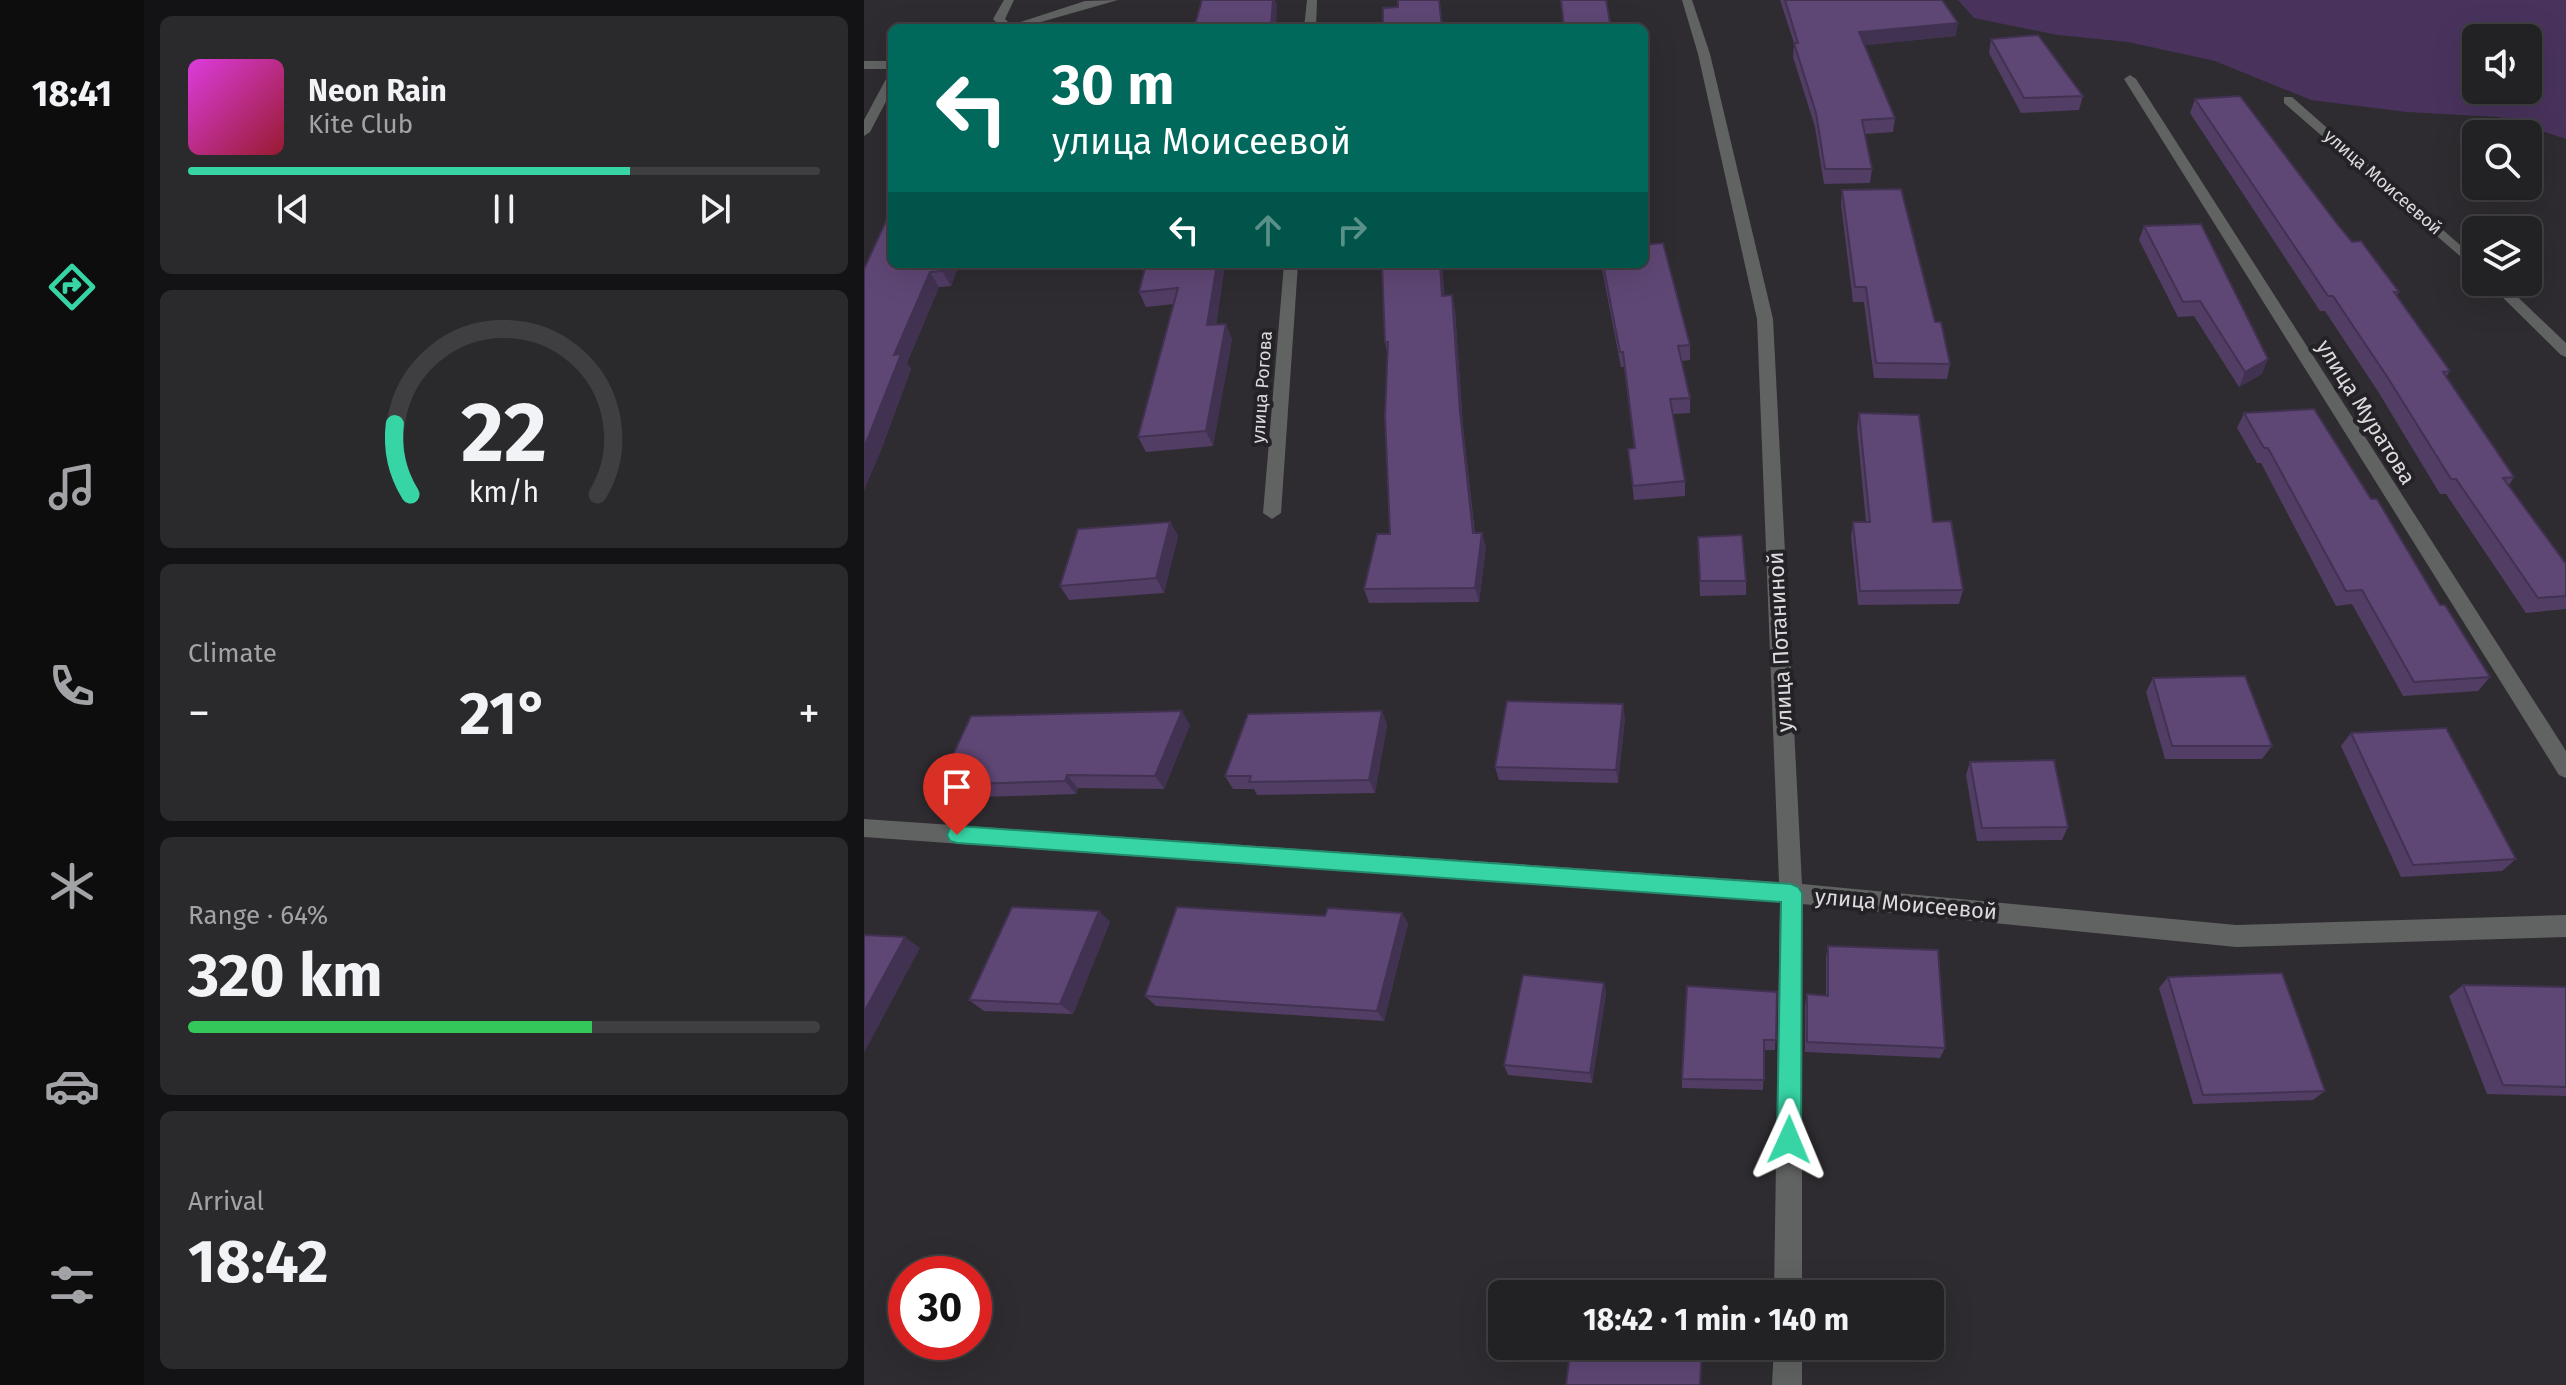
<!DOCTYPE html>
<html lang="en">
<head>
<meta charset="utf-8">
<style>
	:root { --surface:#222124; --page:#2a292c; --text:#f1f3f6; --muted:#a2a3a6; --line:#3f3e41; --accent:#37d4a6 }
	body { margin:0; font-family:"Fira Sans",sans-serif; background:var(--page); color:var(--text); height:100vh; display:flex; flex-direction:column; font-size:30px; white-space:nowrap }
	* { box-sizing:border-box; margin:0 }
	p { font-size:26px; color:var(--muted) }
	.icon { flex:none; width:44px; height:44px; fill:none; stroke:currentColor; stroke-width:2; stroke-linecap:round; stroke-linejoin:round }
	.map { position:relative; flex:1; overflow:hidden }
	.details { display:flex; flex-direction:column; gap:16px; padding:16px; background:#131214; width:720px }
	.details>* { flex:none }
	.banner { position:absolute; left:24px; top:24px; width:760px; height:244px; border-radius:12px; box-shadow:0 8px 32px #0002,0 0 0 2px var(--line); background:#00695c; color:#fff; overflow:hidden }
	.fabs { position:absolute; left:1598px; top:24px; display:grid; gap:16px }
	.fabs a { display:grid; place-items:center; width:80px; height:80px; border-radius:12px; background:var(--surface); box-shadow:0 8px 32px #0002,0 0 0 2px var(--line); font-size:40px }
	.speed { position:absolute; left:24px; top:1256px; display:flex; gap:16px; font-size:40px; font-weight:700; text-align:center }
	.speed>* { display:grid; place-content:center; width:104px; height:104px; border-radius:50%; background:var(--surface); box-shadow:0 8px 32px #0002,0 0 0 2px var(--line); line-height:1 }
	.speed .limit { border:12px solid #d22; background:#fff; color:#111 }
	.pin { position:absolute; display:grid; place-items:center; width:68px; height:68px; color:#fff; margin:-82px -34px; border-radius:50% 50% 50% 0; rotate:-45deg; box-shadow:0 0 8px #0007 }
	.pin .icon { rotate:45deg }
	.me { position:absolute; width:88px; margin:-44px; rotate:1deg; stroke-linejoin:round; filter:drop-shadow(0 0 6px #0008) }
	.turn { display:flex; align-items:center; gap:28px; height:168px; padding:0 32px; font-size:36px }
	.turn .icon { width:104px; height:104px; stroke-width:2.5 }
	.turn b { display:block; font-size:56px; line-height:68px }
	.lanes { display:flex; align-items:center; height:76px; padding:0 32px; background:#0003; justify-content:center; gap:40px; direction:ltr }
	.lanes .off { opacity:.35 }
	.big { font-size:60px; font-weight:700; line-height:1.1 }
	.details .tile { flex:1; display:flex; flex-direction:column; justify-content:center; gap:12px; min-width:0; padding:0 28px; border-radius:12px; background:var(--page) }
	.details .dial { align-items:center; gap:0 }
	.dial svg { height:208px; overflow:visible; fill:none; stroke:var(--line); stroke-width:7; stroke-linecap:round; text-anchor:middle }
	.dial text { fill:var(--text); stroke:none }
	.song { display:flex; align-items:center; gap:24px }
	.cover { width:96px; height:96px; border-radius:12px; background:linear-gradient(135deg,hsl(300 70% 55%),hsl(350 70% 35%)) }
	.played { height:8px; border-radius:4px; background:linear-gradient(90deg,var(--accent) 70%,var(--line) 70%) }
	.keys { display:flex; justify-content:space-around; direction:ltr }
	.heat { display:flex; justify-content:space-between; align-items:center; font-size:44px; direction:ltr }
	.charge { height:12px; border-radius:6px; background:linear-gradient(90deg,#34c759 64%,var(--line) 0) }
	.trip { position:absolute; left:624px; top:1280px; width:456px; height:80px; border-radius:12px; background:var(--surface); box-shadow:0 8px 32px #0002,0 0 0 2px var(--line); font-weight:700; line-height:80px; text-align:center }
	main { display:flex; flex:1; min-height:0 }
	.menu { display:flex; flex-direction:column; width:144px; justify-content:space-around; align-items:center; background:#0e0d0e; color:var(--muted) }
	.menu .icon { width:56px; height:56px }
	.menu .on { color:var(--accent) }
	.menu b { font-size:36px; color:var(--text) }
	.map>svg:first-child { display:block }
</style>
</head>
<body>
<main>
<nav class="menu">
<b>18:41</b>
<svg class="icon on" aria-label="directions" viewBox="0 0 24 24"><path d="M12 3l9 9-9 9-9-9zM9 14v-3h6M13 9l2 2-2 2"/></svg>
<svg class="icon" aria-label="music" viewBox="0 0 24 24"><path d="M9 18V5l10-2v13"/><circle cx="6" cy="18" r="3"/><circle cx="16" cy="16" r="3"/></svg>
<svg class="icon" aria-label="phone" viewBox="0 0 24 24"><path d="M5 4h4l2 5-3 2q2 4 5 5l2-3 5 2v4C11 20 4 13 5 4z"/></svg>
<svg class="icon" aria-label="climate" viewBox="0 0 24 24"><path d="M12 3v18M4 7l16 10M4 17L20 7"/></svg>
<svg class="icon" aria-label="car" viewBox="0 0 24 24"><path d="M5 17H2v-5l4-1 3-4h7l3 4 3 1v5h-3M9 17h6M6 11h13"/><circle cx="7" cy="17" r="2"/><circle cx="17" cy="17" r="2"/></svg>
<svg class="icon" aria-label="filters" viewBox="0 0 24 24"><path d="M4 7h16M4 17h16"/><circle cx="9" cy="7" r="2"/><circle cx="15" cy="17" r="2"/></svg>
</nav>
<section class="details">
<div class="tile">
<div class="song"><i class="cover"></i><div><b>Neon Rain</b><p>Kite Club</p></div></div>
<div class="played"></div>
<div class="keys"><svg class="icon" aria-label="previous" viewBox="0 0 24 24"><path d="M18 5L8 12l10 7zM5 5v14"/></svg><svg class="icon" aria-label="pause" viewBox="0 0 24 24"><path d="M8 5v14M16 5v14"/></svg><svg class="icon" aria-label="next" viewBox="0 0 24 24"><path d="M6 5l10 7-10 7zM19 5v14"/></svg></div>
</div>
<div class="tile dial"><svg viewBox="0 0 100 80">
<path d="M14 69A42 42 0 1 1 86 69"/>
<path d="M14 69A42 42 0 0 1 8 42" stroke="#37d4a6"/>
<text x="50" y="56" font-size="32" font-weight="700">22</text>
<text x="50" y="72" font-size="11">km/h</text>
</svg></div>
<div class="tile"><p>Climate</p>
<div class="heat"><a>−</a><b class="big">21°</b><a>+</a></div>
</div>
<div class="tile"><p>Range · 64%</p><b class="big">320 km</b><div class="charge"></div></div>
<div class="tile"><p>Arrival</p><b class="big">18:42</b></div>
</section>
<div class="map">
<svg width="1702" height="1385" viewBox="0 0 1702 1385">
	<rect width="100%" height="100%" fill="#2e2c30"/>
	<path fill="#49335d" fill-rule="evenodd" d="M1094 0H1702V139L1635 117 1543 112 1447 100 1351 61 1264 42 1194 35 1110 18ZM1612 38H1664V90H1612Z"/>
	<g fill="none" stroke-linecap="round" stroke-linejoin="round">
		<path stroke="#6f6d71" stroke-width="3" stroke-dasharray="2 4" stroke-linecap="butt" d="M91 28 106 25"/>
		<path fill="#616362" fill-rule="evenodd" d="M140 0H150L141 19 150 28H138L129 19Z"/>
		<path fill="#616362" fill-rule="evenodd" d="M254 0 156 28H138L221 1Z
			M443 0H453L452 28H440Z
			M818 0H828L846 54 909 319 938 884 1372 925 1702 915V937L1372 947 938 904V1294H910L916 902 0 837V819L915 882 893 319 834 54Z
			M0 61H28V69H0Z
			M28 75V90L6 132 0 136V120L22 79Z
			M1266 75 1272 79 1702 751V778L1695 775 1260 79Z
			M1420 97H1428L1612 259V270L1420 103Z
			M420 264H434L417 513 408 519 399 513Z
			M1623 282H1638L1702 343V357L1697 355Z
			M910 1346H938V1385H908Z"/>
	</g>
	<path fill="#523d65" d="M916 0H1078L1092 36 1001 45 1031 118 1029 132 1001 134 1008 169 1006 183 960 184 951 127 929 57 930 43Z
		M1127 39 1219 96 1215 110 1157 113 1125 53Z
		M1331 99 1474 225 1535 292 1532 296 1586 371 1582 377 1650 477 1645 485 1702 564V609L1662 613 1582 494H1576L1515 393 1461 311H1456L1326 113Z
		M978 190 1071 322 1086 364 1083 379 1010 378 1000 302H989L977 204Z
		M1280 226 1398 374 1375 387 1330 316 1314 317 1275 240Z
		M95 264 87 286 75 287 43 363 47 369 17 450 0 490V269Z
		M361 264 352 325 368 339 349 446 282 452 274 437 310 304 282 307 275 292Z
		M518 264H578L580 295H588L591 310 599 427 611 533 622 547 615 602 505 603 500 589 526 534 523 351 521 342Z
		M737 264H780L826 345V360L818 361 826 398V413L809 414 821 481V496L770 500 764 449 770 448 760 367H757Z
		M995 413 1069 522 1099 590 1095 604 994 605 987 537 989 522H1002L993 428Z
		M1380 413 1507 499 1576 605 1626 677 1614 691 1539 696 1488 604 1472 606 1397 463H1393L1373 428Z
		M306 522 314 536 300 593 205 600 196 586Z
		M834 537 882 581V595L836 596Z
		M1289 678 1408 746 1398 759H1301L1282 692Z
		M518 711 523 725 511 793 393 795 390 789H369L361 776Z
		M761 718 754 783 635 780 631 767Z
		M326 725 300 789 214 788 212 794 88 798 75 785Z
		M1487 733 1652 859 1638 871 1537 877 1477 746Z
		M1106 762 1204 827 1198 840 1113 841 1102 775Z
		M235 911 246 922 209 1014 120 1011 105 1000Z
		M538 913 544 924 520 1021 292 1006 281 996 461 916Z
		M964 946 1081 1048 1076 1058 941 1052V1005L943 994 962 996V957Z
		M1304 977 1461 1091 1449 1100 1329 1104 1295 988Z
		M740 983 742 994 728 1083 644 1075 640 1065Z
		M1599 985 1702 987V1096L1623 1094 1585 996Z
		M913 992 911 1050H900L899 1090 818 1088V1079Z"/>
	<path fill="#423252" d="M409 0H411L413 5 412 28H407Z
		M1094 23 1092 36 994 46 995 32Z
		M80 264H95L87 286 78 271Z
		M353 264H361L350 340 343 325Z
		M576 264H578L582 311 578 296Z
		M66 272 75 287 43 363 47 369 17 450 0 490V448L30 355Z
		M588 295 591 310 599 427 612 548 609 533 596 412Z
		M362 324 368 339 349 446 342 431Z
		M1404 359 1398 374 1375 387 1381 372Z
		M306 522 314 536 300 593 292 578Z
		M618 533 622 547 615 602 611 588Z
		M759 704 761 718 754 783 752 770Z
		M318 711 326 725 300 789 291 776Z
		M518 711 523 725 511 793 505 780Z
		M203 775 214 788 212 794 201 781Z
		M235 911 246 922 209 1014 196 1004Z
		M538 913 544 924 520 1021 513 1011Z
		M41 937 56 948 0 1053V1012Z
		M740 983 742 994 728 1083 726 1073Z"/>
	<path fill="#5f4775" stroke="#423252" stroke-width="2" d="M338 0H409L407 28H330Z
		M534 0H575L578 28H519V8L534 7Z
		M697 0H742L747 28H700Z
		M921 0H1078L1094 23 995 32 1031 118 998 120 1008 169H961L952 113 930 43H934Z
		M1174 35 1219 96 1160 98 1127 39Z
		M1376 96 1474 225 1488 242 1497 241 1535 292H1530L1586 371 1579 372 1650 477 1639 478 1702 564V596L1674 598 1592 479H1587L1524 378 1469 296H1464L1331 99Z
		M1037 189 1071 322H1077L1086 364 1012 363 1002 287H991L978 190Z
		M28 208V264H80L78 271 66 272 30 355 37 354 0 448V269Z
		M1337 224 1404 359 1381 372 1336 301 1319 302 1280 226Z
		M799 243 826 345 814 346 826 398 806 399 821 481 769 486 764 449 771 448 759 352H756L739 264H780V245Z
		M282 264H353L343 325 362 324 342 431 274 437 314 288 275 292Z
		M518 264H576L578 296 588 295 596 412 609 533H618L611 588 500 589 513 534H526L521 416 524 342H521Z
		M1450 409 1507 499H1513L1576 605H1581L1626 677 1550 682 1498 590 1482 591 1404 448H1400L1380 413Z
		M995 413 1055 415 1069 522 1087 521 1099 590 996 591 989 522H1006Z
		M306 522 292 578 196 586 214 529Z
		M878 535 882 581H836L834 537Z
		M1381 676 1408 746H1308L1289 678Z
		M643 701 759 704 752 770 631 767Z
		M318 711 291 776 203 775 201 781 75 785 107 716Z
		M518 711 505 780 385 782 387 776H361L384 714Z
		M1582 728 1652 859 1549 865 1487 733Z
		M1190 760 1204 827 1118 828 1106 762Z
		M148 907 235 911 196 1004 105 1000Z
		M313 907 461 916 464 908 538 913 513 1011 281 996Z
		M0 935 41 937 0 1012Z
		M964 946 1074 950 1081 1048 943 1042V994L964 996Z
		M1418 973 1461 1091 1339 1095 1304 977Z
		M659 975 740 983 726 1073 640 1065Z
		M1599 985 1702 987V1087L1639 1085Z
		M823 986 913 992 912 1040H900V1080L818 1079Z
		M707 1346H838L836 1385H702Z"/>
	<path fill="#37d4a6" stroke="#248a6c" stroke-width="2" d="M93 826 927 884 934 887 938 893 937 1140 934 1148 925 1152 917 1148 913 1140 917 902 93 843 86 841 83 835 86 828Z"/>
	<g text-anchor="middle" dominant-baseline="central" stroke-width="8" stroke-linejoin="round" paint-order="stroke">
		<g font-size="18" fill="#dcdadd" stroke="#242226">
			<text transform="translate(1519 182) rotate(41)">улица Моисеевой</text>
			<text transform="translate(398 387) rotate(-86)">улица Рогова</text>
		</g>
		<g font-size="22" fill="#dcdadd" stroke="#242226">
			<text transform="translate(1502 412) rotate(58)">улица Муратова</text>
			<text transform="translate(916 642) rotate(-93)">улица Потаниной</text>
			<text transform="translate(1042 904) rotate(5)">улица Моисеевой</text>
		</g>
	</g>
</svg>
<div class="fabs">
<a><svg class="icon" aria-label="sound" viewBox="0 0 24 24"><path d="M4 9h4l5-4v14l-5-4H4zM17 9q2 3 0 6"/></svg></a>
<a><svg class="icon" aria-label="search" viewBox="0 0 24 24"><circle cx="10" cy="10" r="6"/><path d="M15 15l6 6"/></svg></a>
<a><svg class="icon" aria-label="layers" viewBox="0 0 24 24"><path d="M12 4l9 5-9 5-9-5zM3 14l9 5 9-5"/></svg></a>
</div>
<div class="speed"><div class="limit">30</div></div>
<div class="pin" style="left:93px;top:835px;background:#d93025"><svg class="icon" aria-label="arrive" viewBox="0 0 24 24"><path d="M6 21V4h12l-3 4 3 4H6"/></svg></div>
<svg class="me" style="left:925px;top:1140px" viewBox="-20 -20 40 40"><path d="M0-17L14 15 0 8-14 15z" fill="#37d4a6" stroke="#fff" stroke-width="4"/></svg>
<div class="trip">18:42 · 1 min · 140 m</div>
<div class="banner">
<div class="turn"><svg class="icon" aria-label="left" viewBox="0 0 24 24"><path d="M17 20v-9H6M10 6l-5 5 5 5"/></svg><div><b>30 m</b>улица Моисеевой</div></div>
<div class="lanes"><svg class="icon" aria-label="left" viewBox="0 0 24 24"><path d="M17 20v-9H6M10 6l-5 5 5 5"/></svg><svg class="icon off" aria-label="ahead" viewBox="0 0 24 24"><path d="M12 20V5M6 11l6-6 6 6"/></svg><svg class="icon off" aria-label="right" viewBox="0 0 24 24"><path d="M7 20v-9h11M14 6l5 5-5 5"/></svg></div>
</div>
</div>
</main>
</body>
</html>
